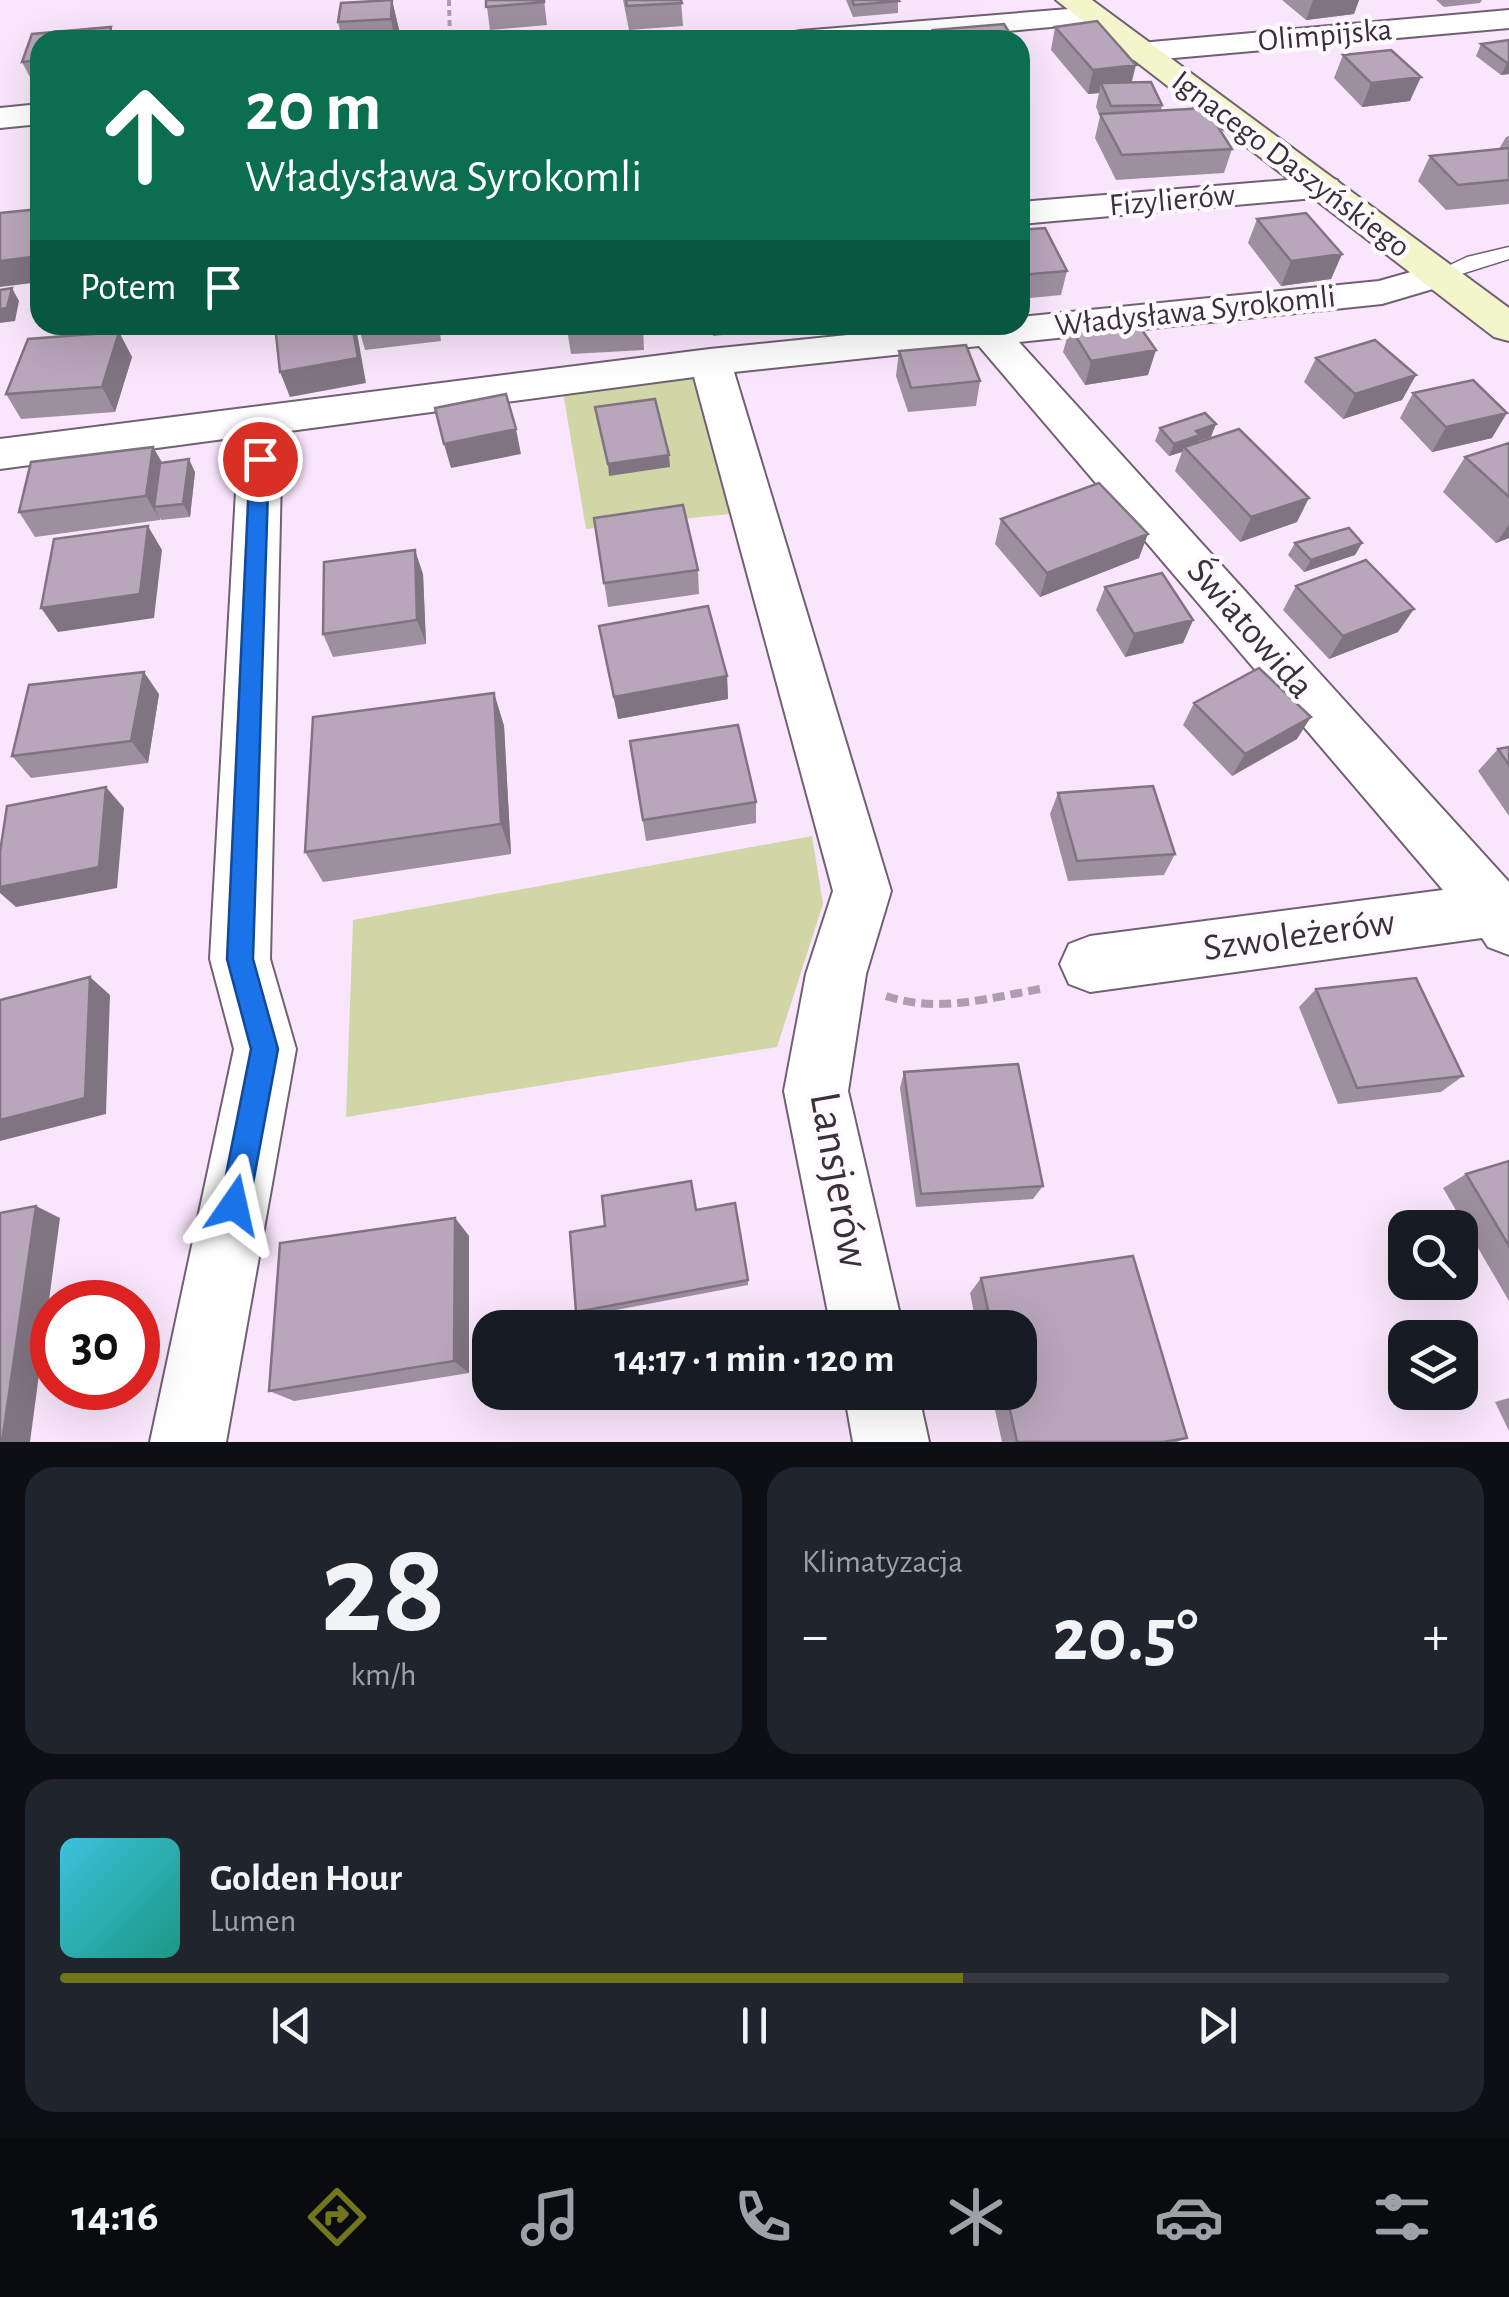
<!DOCTYPE html>
<html lang="pl">
<head>
<meta charset="utf-8">
<style>
	:root { --surface:#171b24; --page:#20242c; --text:#f1f3f6; --muted:#9ea1a6; --line:#363941; --accent:#71751c }
	body { margin:0; font-family:"Alegreya Sans",sans-serif; background:var(--page); color:var(--text); height:100vh; display:flex; flex-direction:column; font-size:38px; white-space:nowrap }
	* { box-sizing:border-box; margin:0 }
	p { font-size:32px; color:var(--muted) }
	.icon { flex:none; width:55px; height:55px; fill:none; stroke:currentColor; stroke-width:2; stroke-linecap:round; stroke-linejoin:round }
	.map { position:relative; height:1442px; overflow:hidden }
	.drawer { display:flex; flex-direction:column; gap:25px; padding:25px; background:#0d0f14; flex:1 }
	.drawer>* { flex:none }
	.banner { position:absolute; left:30px; top:30px; width:1000px; height:305px; border-radius:30px; box-shadow:0 10px 40px #0002; background:#0b6e4f; color:#fff; overflow:hidden }
	.tools { position:absolute; left:1388px; top:1210px; display:grid; gap:20px }
	.tools a { display:grid; place-items:center; width:90px; height:90px; border-radius:20px; background:var(--surface); box-shadow:0 10px 40px #0002; font-size:50px }
	.speed { position:absolute; left:30px; top:1280px; display:flex; gap:20px; font-size:50px; font-weight:700; text-align:center }
	.speed>* { display:grid; place-content:center; width:130px; height:130px; border-radius:50%; background:var(--surface); box-shadow:0 10px 40px #0002; line-height:1 }
	.speed .limit { border:15px solid #d22; background:#fff; color:#111 }
	.pin { position:absolute; display:grid; place-items:center; width:85px; height:85px; color:#fff; margin:-42px; border:5px solid #fff; border-radius:50%; box-shadow:0 2px 10px #0007 }
	.me { position:absolute; width:110px; margin:-55px; rotate:11deg; stroke-linejoin:round; filter:drop-shadow(0 0 8px #0008) }
	.turn { display:flex; align-items:center; gap:35px; height:210px; padding:0 50px; font-size:45px }
	.turn .icon { width:130px; height:130px; stroke-width:2.5 }
	.turn b { display:block; font-size:70px; line-height:85px }
	.then { display:flex; align-items:center; height:95px; padding:0 50px; background:#0003; gap:20px; font-size:38px }
	.big { font-size:75px; font-weight:600; line-height:1.1 }
	.drawer .widget { flex:1; display:flex; flex-direction:column; justify-content:center; gap:15px; min-width:0; padding:0 35px; border-radius:30px; background:var(--page) }
	.drawer .dial { align-items:center; gap:0 }
	.dial b { font-size:130px; line-height:1 }
	.song { display:flex; align-items:center; gap:30px }
	.cover { width:120px; height:120px; border-radius:15px; background:linear-gradient(135deg,hsl(190 70% 55%),hsl(170 70% 35%)) }
	.played { height:10px; border-radius:5px; background:linear-gradient(90deg,var(--accent) 65%,var(--line) 65%) }
	.keys { display:flex; justify-content:space-around; direction:ltr }
	.heat { display:flex; justify-content:space-between; align-items:center; font-size:55px; direction:ltr }
	.drawer .tiles { flex:1; display:grid; gap:25px; grid-template-columns:1fr 1fr }
	.widget:last-child { grid-column:span 2 }
	.trip { position:absolute; left:472px; top:1310px; width:565px; height:100px; border-radius:30px; background:var(--surface); box-shadow:0 10px 40px #0002; font-weight:600; line-height:100px; text-align:center }
	.tab-bar { display:flex; height:160px; justify-content:space-around; align-items:center; background:#090b0e; color:var(--muted) }
	.tab-bar .icon { width:70px; height:70px }
	.tab-bar .selected { color:var(--accent) }
	.tab-bar b { font-size:45px; color:var(--text) }
	.map>svg:first-child { display:block }
</style>
</head>
<body>
<div class="map">
<svg width="1509" height="1442" viewBox="0 0 1509 1442">
	<rect width="100%" height="100%" fill="#f9e6fc"/>
	<path fill="#d1d6a7" d="M697 376 730 514 586 529 563 392Z
		M812 836 823 904 777 1047 346 1117 353 920Z"/>
	<g fill="none" stroke-linecap="round" stroke-linejoin="round">
		<defs>
			<path id="lane" d="M1509 247V259L1439 281 1429 275 1467 257Z"/>
			<path id="street" d="M1093 7 1104 10 1108 16 1104 22 912 40H785L789 33 800 31Z
				M1509 10V28L1140 61 1129 59 1124 52 1129 45 1140 43Z
				M40 104V124L0 128V108Z
				M1324 177 1337 180 1342 188 1337 196 1020 224V202Z
				M1439 264 1453 267 1458 275 1453 283 1382 304 1019 342 1509 882V955L1488 947 1482 938 1090 992 1069 984 1060 964 1069 944 1090 936 1443 890 979 346 734 372 891 891 866 974 848 1091 903 1328H831L784 1091 806 974 833 891 694 377 282 432 270 959 296 1049 226 1442H150L234 1049 210 959 239 437 0 469V439L710 349 945 325H1020V317L1379 281Z
				M844 1392H918L929 1442H853Z"/>
			<path id="secondary" d="M1056 0H1092L1509 308V341L1494 337Z"/>
		</defs>
		<use href="#lane" stroke="#716073" stroke-width="3"/>
		<use href="#street" stroke="#716073" stroke-width="4"/>
		<use href="#secondary" stroke="#716073" stroke-width="4"/>
		<path stroke="#ac9eae" stroke-width="4" stroke-dasharray="6 4" stroke-linecap="butt" d="M449 0 450 40"/>
		<path stroke="#ac9eae" stroke-width="8" stroke-dasharray="12 6" stroke-linecap="butt" d="M886 996C939 1014 992 997 1046 988"/>
		<use href="#lane" fill="#fff" fill-rule="evenodd"/>
		<use href="#street" fill="#fff" fill-rule="evenodd"/>
		<use href="#secondary" fill="#f3f5cb" fill-rule="evenodd"/>
	</g>
	<path fill="#9e8fa0" d="M392 0 400 34V40H342L338 22Z
		M486 0H544L547 25 490 30Z
		M623 0H681L683 26 629 30Z
		M846 0H898V13L853 17Z
		M1282 0H1359L1354 14 1306 20Z
		M1436 0H1482L1480 3 1444 7Z
		M1055 27 1162 105 1161 110 1232 149 1224 173 1116 180 1095 138 1100 116 1096 107 1099 93 1088 94 1051 50Z
		M40 40V85H34L22 62Z
		M1509 40V74L1501 75 1476 56 1481 44Z
		M1343 55 1410 101 1362 107 1334 78Z
		M1509 136V204L1446 210 1418 181 1430 156 1499 149 1506 137Z
		M1257 219 1342 254 1331 279 1281 286 1248 243Z
		M1020 230 1067 271 1061 295 1020 299Z
		M358 325H439L441 341 365 350Z
		M643 325 644 350 571 354 567 329Z
		M711 325H806V327L713 336Z
		M1070 327 1148 375 1085 385 1063 352Z
		M119 332 132 357 115 412 21 419 6 394Z
		M899 351 980 381 976 406 908 412 896 376Z
		M1316 358 1416 375 1402 400 1343 419 1304 382Z
		M1413 393 1492 438 1432 452 1400 418Z
		M1160 428 1211 437 1198 441 1197 442 1297 522 1240 542 1175 471 1182 452 1169 456 1155 441Z
		M1509 443V538L1496 543 1443 492 1465 457Z
		M153 447 162 462 195 472 190 517 161 520 160 518V520L35 537 19 512Z
		M594 518 698 570 699 594 608 607Z
		M1001 519 1139 558 1040 597 995 544Z
		M1295 543H1362L1355 555 1304 572 1288 555Z
		M423 574 426 644 333 657 323 634Z
		M1296 586 1398 632 1329 659 1283 610Z
		M1105 587 1193 620 1183 643 1125 657 1096 610Z
		M599 626 727 676 728 699 618 719Z
		M494 693 504 726 511 854 323 882 305 852Z
		M159 694 148 763 31 778 12 756Z
		M1194 703 1297 739 1232 776 1183 725Z
		M630 741 756 802V823L646 841Z
		M1509 747V816L1478 771 1498 749Z
		M1058 793 1175 854 1164 875 1068 881 1050 814Z
		M1316 989 1463 1076 1441 1092 1338 1104 1299 1007Z
		M904 1072 1043 1186 1033 1199 916 1207 900 1088Z
		M1509 1161V1301L1443 1188 1466 1174Z
		M696 1210 748 1280V1285L579 1317 576 1312Z
		M455 1218 469 1236V1373L294 1401 269 1391Z
		M981 1278 1187 1438 1177 1442H1002L991 1392H1020V1328H977L970 1293Z
		M1509 1398V1431L1495 1402Z"/>
	<path fill="#817482" d="M392 0 400 34V40H395L391 19Z
		M1313 0H1359L1354 14 1306 20Z
		M111 27 116 40H108Z
		M1507 63H1509V74L1501 75Z
		M1136 65 1130 89 1101 83 1099 93 1088 94 1093 70Z
		M1421 77 1410 101 1362 107 1371 83Z
		M40 250V282L0 287V261Z
		M1342 254 1331 279 1281 286 1291 261Z
		M12 288 19 301 15 321 0 323V309Z
		M352 325H356V327L366 383 290 397 280 372Z
		M119 332 132 357 115 412 102 387Z
		M1156 350 1148 375 1085 385 1091 361Z
		M1416 375 1402 400 1343 419 1355 394Z
		M1507 413 1492 438 1432 452 1446 427Z
		M1216 424 1211 437 1198 441 1195 448 1184 447 1182 452 1169 456 1174 444 1196 431Z
		M516 429 521 454 451 468 444 444Z
		M153 447 166 471 154 507 160 520 146 496Z
		M669 455 670 467 609 476 608 464Z
		M189 459 195 472 190 517 183 504Z
		M1309 498 1297 522 1240 542 1251 517Z
		M1509 525V538L1496 543Z
		M148 526 162 550 154 618 58 632 41 608Z
		M1148 534 1139 558 1040 597 1047 573Z
		M1362 543 1355 555 1304 572 1311 560Z
		M415 550 423 574 426 644 417 620Z
		M1414 609 1398 632 1329 659 1343 636Z
		M1193 620 1183 643 1125 657 1134 634Z
		M144 672 159 694 148 763 131 741Z
		M727 676 728 699 618 719 614 697Z
		M494 693 504 726 511 854 501 824Z
		M1311 717 1297 739 1232 776 1245 754Z
		M106 787 124 808 117 888 16 907 0 893V887Z
		M90 977 110 995 106 1114 0 1141V1120Z
		M36 1206 60 1218 30 1442H2Z
		M455 1218 469 1236V1373L454 1361Z"/>
	<path fill="#b8a6ba" stroke="#817482" stroke-width="2.5" d="M392 0 391 19 338 22 341 3Z
		M486 0H544V2L486 7Z
		M626 0H681L682 3 627 6Z
		M852 0H898L899 1 854 5Z
		M1097 21 1136 65 1093 70 1055 27Z
		M1004 24 1014 40H939L933 30Z
		M111 27 108 40H40V60L22 62 32 34Z
		M869 35 872 40H816Z
		M1509 40V63H1507L1481 44Z
		M1391 50 1421 77 1371 83 1343 55Z
		M1151 82 1162 105 1111 106 1101 83Z
		M1206 108 1232 149 1122 155 1100 114Z
		M1509 148V180L1458 185 1430 156Z
		M40 209 39 256 0 261V213Z
		M1306 213 1342 254 1291 261 1257 219Z
		M1045 228 1067 271 1020 275V230Z
		M12 288 7 308 0 309V290Z
		M1133 317 1156 350 1091 361 1070 327Z
		M275 325H352L358 358 280 372Z
		M567 325H642L567 329Z
		M119 332 102 387 6 394 28 339Z
		M1375 340 1416 375 1355 394 1316 358Z
		M966 345 980 381 911 388 899 351Z
		M1473 380 1507 413 1446 427 1413 393Z
		M506 394 516 429 444 444 435 408Z
		M655 399 669 455 608 464 595 407Z
		M1205 413 1216 424 1196 431 1200 435 1174 444 1160 428Z
		M1239 429 1309 498 1251 517 1184 447Z
		M1509 443V497L1465 457Z
		M153 447 146 496 19 512 31 462Z
		M189 459 183 504 154 507 160 463Z
		M1099 483 1148 534 1047 573 1001 519Z
		M683 505 698 570 604 583 594 518Z
		M148 526 140 594 41 608 54 539Z
		M1349 528 1362 543 1311 560 1295 543Z
		M415 550 417 620 323 634 324 562Z
		M1366 560 1414 609 1343 636 1296 586Z
		M1162 573 1193 620 1134 634 1105 587Z
		M708 606 727 676 614 697 599 626Z
		M1259 668 1311 717 1245 754 1194 703Z
		M144 672 131 741 12 756 29 685Z
		M494 693 501 824 305 852 313 717Z
		M738 725 756 802 643 820 630 741Z
		M1509 747V765L1498 749Z
		M1153 786 1175 854 1077 861 1058 793Z
		M106 787 99 867 0 887V852L7 806Z
		M90 977 85 1098 0 1120V1000Z
		M1416 978 1463 1076 1357 1088 1316 989Z
		M1018 1064 1043 1186 921 1194 904 1072Z
		M1509 1161V1246L1466 1174Z
		M691 1181 696 1210 735 1203 748 1280 576 1312 570 1232 605 1226 602 1196Z
		M36 1206 2 1442H0V1213Z
		M455 1218 454 1361 269 1391 280 1243Z
		M1133 1256 1187 1438 1163 1442H1017L1006 1392H1020V1328H992L981 1278Z"/>
	<path fill="#1a73e8" stroke="#114b97" stroke-width="2.5" d="M260 453 269 459 253 959 278 1049 249 1205 245 1215 234 1219 224 1215 220 1205 251 1049 227 959 250 459Z"/>
	<g text-anchor="middle" dominant-baseline="central" stroke-width="9" stroke-linejoin="round" paint-order="stroke">
		<g font-size="32" fill="#383139" stroke="#fdf9fd">
			<text transform="translate(1325 35) rotate(-5)">Olimpijska</text>
			<text transform="translate(1291 164) rotate(37)">Ignacego Daszyńskiego</text>
			<text transform="translate(1172 200) rotate(-5)">Fizylierów</text>
			<text transform="translate(1195 311) rotate(-6)">Władysława Syrokomli</text>
		</g>
		<g font-size="38" fill="#383139" stroke="#fdf9fd">
			<text transform="translate(1250 629) rotate(49)">Światowida</text>
			<text transform="translate(1299 936) rotate(-8)">Szwoleżerów</text>
		</g>
		<g font-size="45" fill="#383139" stroke="#fdf9fd">
			<text transform="translate(839 1180) rotate(80)">Lansjerów</text>
		</g>
	</g>
</svg>
<div class="tools">
<a><svg class="icon" aria-label="search" viewBox="0 0 24 24"><circle cx="10" cy="10" r="6"/><path d="M15 15l6 6"/></svg></a>
<a><svg class="icon" aria-label="layers" viewBox="0 0 24 24"><path d="M12 4l9 5-9 5-9-5zM3 14l9 5 9-5"/></svg></a>
</div>
<div class="speed"><div class="limit">30</div></div>
<div class="pin" style="left:260px;top:459px;background:#d93025"><svg class="icon" aria-label="arrive" viewBox="0 0 24 24"><path d="M6 21V4h12l-3 4 3 4H6"/></svg></div>
<svg class="me" style="left:234px;top:1205px" viewBox="-20 -20 40 40"><path d="M0-17L14 15 0 8-14 15z" fill="#1a73e8" stroke="#fff" stroke-width="4"/></svg>
<div class="trip">14:17 · 1 min · 120 m</div>
<div class="banner">
<div class="turn"><svg class="icon" aria-label="ahead" viewBox="0 0 24 24"><path d="M12 20V5M6 11l6-6 6 6"/></svg><div><b>20 m</b>Władysława Syrokomli</div></div>
<div class="then">Potem<svg class="icon" aria-label="arrive" viewBox="0 0 24 24"><path d="M6 21V4h12l-3 4 3 4H6"/></svg></div>
</div>
</div>
<section class="drawer">
<div class="tiles">
<div class="widget dial"><b>28</b><p>km/h</p></div>
<div class="widget"><p>Klimatyzacja</p>
<div class="heat"><a>−</a><b class="big">20.5°</b><a>+</a></div>
</div>
<div class="widget">
<div class="song"><i class="cover"></i><div><b>Golden Hour</b><p>Lumen</p></div></div>
<div class="played"></div>
<div class="keys"><svg class="icon" aria-label="previous" viewBox="0 0 24 24"><path d="M18 5L8 12l10 7zM5 5v14"/></svg><svg class="icon" aria-label="pause" viewBox="0 0 24 24"><path d="M8 5v14M16 5v14"/></svg><svg class="icon" aria-label="next" viewBox="0 0 24 24"><path d="M6 5l10 7-10 7zM19 5v14"/></svg></div>
</div>
</div>
</section>
<nav class="tab-bar">
<b>14:16</b>
<svg class="icon selected" aria-label="directions" viewBox="0 0 24 24"><path d="M12 3l9 9-9 9-9-9zM9 14v-3h6M13 9l2 2-2 2"/></svg>
<svg class="icon" aria-label="music" viewBox="0 0 24 24"><path d="M9 18V5l10-2v13"/><circle cx="6" cy="18" r="3"/><circle cx="16" cy="16" r="3"/></svg>
<svg class="icon" aria-label="phone" viewBox="0 0 24 24"><path d="M5 4h4l2 5-3 2q2 4 5 5l2-3 5 2v4C11 20 4 13 5 4z"/></svg>
<svg class="icon" aria-label="climate" viewBox="0 0 24 24"><path d="M12 3v18M4 7l16 10M4 17L20 7"/></svg>
<svg class="icon" aria-label="car" viewBox="0 0 24 24"><path d="M5 17H2v-5l4-1 3-4h7l3 4 3 1v5h-3M9 17h6M6 11h13"/><circle cx="7" cy="17" r="2"/><circle cx="17" cy="17" r="2"/></svg>
<svg class="icon" aria-label="filters" viewBox="0 0 24 24"><path d="M4 7h16M4 17h16"/><circle cx="9" cy="7" r="2"/><circle cx="15" cy="17" r="2"/></svg>
</nav>
</body>
</html>
